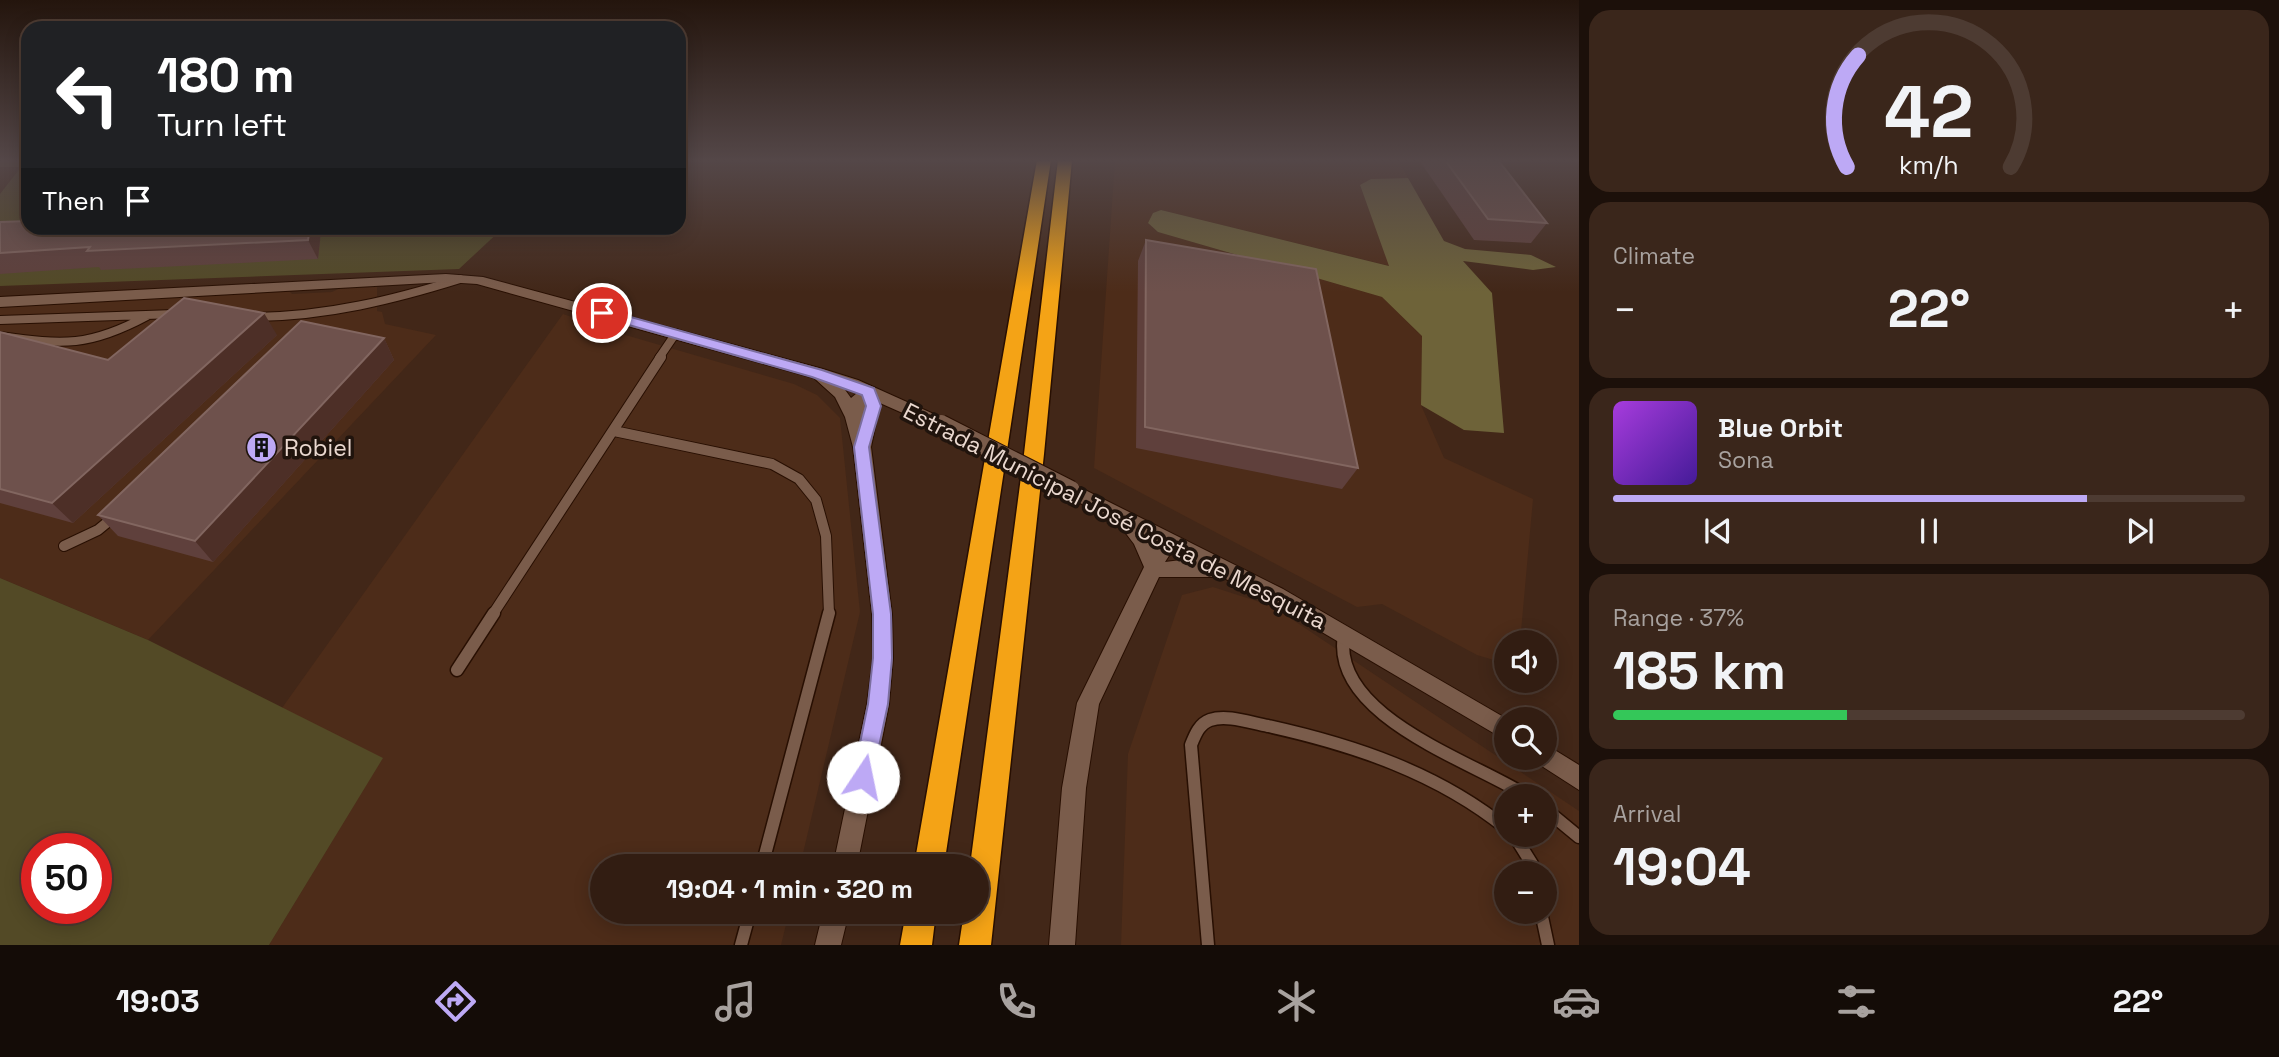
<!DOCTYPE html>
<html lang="en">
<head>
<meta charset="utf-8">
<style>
	:root { --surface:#321d12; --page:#3a261b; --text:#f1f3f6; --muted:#a8a29f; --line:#4d3b32; --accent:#bda9f5 }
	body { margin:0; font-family:"Space Grotesk",sans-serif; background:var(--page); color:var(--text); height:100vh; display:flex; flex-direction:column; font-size:26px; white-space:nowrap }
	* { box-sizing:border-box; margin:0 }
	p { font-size:23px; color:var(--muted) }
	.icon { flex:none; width:38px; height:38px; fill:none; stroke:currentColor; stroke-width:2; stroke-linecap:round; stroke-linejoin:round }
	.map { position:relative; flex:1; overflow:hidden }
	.panel { display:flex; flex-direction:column; gap:10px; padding:10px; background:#1c100a; width:700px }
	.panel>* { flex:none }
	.guide { position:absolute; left:21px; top:21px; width:665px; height:214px; border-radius:21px; box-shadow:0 4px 18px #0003,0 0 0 2px var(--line); background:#202124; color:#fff; overflow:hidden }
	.tools { position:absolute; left:1494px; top:630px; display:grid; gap:14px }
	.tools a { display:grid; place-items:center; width:63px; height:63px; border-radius:50%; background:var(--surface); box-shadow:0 4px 18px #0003,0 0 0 2px var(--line); font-size:35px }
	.speed { position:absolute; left:21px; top:833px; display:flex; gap:14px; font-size:35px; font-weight:700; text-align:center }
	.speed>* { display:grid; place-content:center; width:91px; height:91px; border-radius:50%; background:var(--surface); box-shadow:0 4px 18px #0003,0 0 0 2px var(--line); line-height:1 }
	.speed .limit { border:10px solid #d22; background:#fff; color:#111 }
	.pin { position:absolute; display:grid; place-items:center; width:60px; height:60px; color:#fff; margin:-30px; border:4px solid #fff; border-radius:50%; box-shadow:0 2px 7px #0007 }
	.me { position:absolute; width:77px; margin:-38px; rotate:11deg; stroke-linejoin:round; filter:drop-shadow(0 0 5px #0008) }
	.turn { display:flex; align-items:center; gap:24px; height:147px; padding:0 21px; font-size:32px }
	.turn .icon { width:91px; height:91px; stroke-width:2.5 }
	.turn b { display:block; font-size:49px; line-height:60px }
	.then { display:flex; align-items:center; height:66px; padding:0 21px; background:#0003; gap:14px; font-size:26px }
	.big { font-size:52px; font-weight:600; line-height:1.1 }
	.panel .widget { flex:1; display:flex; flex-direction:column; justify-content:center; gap:10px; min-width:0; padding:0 24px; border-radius:21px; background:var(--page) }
	.panel .dial { align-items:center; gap:0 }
	.dial svg { height:182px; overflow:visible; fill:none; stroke:var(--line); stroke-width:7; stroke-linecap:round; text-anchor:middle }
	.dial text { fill:var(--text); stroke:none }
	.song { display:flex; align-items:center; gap:21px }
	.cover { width:84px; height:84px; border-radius:10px; background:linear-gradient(135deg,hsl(280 70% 55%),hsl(260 70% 35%)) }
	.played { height:7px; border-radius:4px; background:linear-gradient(90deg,var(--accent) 75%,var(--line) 75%) }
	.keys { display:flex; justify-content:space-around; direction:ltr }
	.heat { display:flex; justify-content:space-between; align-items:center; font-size:38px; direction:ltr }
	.charge { height:10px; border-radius:5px; background:linear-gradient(90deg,#34c759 37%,var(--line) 0) }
	.trip { position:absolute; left:590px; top:854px; width:399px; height:70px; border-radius:35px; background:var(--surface); box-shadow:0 4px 18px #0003,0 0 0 2px var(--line); font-weight:600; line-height:70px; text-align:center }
	.dock { display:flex; height:112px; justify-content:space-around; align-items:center; background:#140c07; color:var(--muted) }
	.dock .icon { width:49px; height:49px }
	.dock .current { color:var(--accent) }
	.dock b { font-size:32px; color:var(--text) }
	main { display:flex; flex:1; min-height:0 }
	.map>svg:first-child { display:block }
</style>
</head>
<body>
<main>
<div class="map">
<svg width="1579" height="945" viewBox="0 0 1579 945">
	<rect width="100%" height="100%" fill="#422718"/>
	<path fill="#4d2c19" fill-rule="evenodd" d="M1115 160H1398L1408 178 1371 179 1360 186 1390 266 1161 210 1148 223 1158 232 1382 297 1422 336 1421 405 1444 458 1533 499 1520 642H1507V664L1477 655 1382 604 1357 607 1094 468Z
		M377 286V311L382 312 385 324 436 335 148 640 0 578V306L289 291 292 294 332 292 340 288Z
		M563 314 622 334 794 384 817 395 840 418 860 612 800 866H602V912H789L781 945H269L382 759 282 708Z
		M1213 587 1272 606 1579 811V945H1121L1128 754 1182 595ZM1507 796H1545V835H1507ZM1507 873H1545V912H1507Z"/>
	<path fill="#534a26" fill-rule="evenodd" d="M0 160H28V228H503L459 269 0 286V194L21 167H0Z
		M0 578 148 640 383 758 269 945H0ZM37 849H96V908H37Z"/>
	<path fill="#6e6339" d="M1408 178 1444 241 1465 249 1531 255 1556 267 1533 270 1463 261 1492 293 1504 433 1464 430 1421 405 1422 336 1382 297 1158 232 1148 223 1153 213 1161 210 1389 266 1360 185 1371 179Z"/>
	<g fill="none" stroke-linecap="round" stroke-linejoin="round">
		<defs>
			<path id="service-far2" d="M256 317C327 316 393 300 460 279
				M0 320 175 314
				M0 336C64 345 89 347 147 316
				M659 358 676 333"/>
			<path id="service-far1" d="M614 431 772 464 799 479 816 500 826 536 829 614
				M64 546 98 530 115 516
				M493 614 661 357"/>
			<path id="service" d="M1344 635C1330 716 1472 761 1527 796
				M457 670 494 613
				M1545 809 1579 837
				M1514 835 1532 864 1534 873
				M762 866 829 613
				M1541 912 1548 945
				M741 945 750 912
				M1208 945 1191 745C1195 735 1199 724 1210 720 1227 714 1251 723 1268 726 1354 745 1438 773 1507 829"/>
			<path id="secondary" d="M446 274 483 277 823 369 858 380 947 420 949 424 941 430 880 403 871 447 892 614 893 658 889 704 857 866H833L867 704 873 658 872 614 853 447 845 417 835 397 814 378 477 284 446 282 0 307V297ZM843 387 857 393 851 398Z
				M1071 483 1283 589 1507 719V741L1269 601 1222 577H1159L1099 704 1086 788 1075 945H1049L1062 788 1077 703 1144 567 1134 544 1118 523 1065 495 1062 490 1065 485ZM1172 551 1189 559 1165 562Z
				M1545 744 1579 765V790L1537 763 1535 758H1545Z
				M823 912H849L841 945H815Z"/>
			<path id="motorway" d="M1037 160H1051L944 866H914Z
				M1058 160H1072L1044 454 991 945H959L964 912H976V866H970L1024 454Z
				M906 912H936L932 945H900Z"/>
		</defs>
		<use href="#service-far2" stroke="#280f02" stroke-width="10"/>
		<use href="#service-far1" stroke="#280f02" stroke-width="12"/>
		<use href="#service" stroke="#280f02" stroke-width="15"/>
		<use href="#secondary" stroke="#280f02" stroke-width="2"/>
		<use href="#motorway" stroke="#280f02" stroke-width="3"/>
		<use href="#service-far2" stroke="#7a5c4b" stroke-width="8"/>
		<use href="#service-far1" stroke="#7a5c4b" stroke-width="10"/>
		<use href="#service" stroke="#7a5c4b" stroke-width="12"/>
		<use href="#secondary" fill="#7a5c4b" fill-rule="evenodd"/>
		<use href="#motorway" fill="#f4a316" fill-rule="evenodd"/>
		<defs>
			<path id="secondary-bridge" d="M941 424 1071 490"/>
		</defs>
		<use href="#secondary-bridge" stroke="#280f02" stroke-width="20" stroke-linecap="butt"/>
		<use href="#secondary-bridge" stroke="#7a5c4b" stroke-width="18"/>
	</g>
	<path fill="#5f403c" d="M1419 160H1498L1547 223 1531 243 1474 240Z
		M0 222 321 231 318 259 101 270 99 267 0 274Z
		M1146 240 1358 468 1342 489 1136 448 1138 261Z
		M0 332 108 360 277 335 73 523 0 503Z
		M384 338 394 360 213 562 118 536 98 515Z"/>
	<path fill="#4d2f27" d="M310 228H323L321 231 318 259 308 240Z
		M264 313 277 335 73 523 52 503Z
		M384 338 394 360 213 562 195 541Z"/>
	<path fill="#6e514c" stroke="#826660" stroke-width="2" d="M1445 160H1498L1547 223 1488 219Z
		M28 221V228H310L308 240 87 251 90 247 0 253V222Z
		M1146 240 1316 269 1358 468 1145 427Z
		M184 298 264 313 52 503 0 489V332L108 360Z
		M301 321 384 338 195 541 98 515Z"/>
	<linearGradient id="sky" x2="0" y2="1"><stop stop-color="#24150d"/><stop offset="0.55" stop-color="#544748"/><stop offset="1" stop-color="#544748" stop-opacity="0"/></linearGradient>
	<rect width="1579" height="292" fill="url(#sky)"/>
	<path fill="#bda9f5" stroke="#7b6e9f" stroke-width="2" d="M602 309 822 370 874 388 881 406 869 447 891 614 892 658 888 704 871 784 863 787 856 784 853 777 868 704 873 658V614L854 447 866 406 862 395 812 377 597 316V310Z"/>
	<defs>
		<symbol id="building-disc" viewBox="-11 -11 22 22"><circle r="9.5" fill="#bda9f5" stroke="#20140d"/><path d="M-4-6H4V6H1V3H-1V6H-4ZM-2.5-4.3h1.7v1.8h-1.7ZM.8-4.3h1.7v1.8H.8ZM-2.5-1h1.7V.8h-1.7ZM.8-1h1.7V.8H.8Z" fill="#111"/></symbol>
	</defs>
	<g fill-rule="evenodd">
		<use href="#building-disc" x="244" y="430" width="35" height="35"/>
	</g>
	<g text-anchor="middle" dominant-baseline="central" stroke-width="7" stroke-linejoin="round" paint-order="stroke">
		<g font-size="23" fill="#ead8cf" stroke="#20140d" text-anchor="start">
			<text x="284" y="448">Robiel</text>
		</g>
		<g font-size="23" fill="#ead8cf" stroke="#20140d">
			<text transform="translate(1115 516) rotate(27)">Estrada Municipal José Costa de Mesquita</text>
		</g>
	</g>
</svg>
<div class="tools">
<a><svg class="icon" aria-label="sound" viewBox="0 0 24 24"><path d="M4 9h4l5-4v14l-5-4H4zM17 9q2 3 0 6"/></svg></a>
<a><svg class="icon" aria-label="search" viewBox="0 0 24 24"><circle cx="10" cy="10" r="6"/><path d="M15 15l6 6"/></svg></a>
<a>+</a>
<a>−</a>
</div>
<div class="speed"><div class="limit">50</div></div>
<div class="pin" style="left:602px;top:313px;background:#d93025"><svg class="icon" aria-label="arrive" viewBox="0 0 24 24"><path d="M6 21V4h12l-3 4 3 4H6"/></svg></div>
<svg class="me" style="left:863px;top:777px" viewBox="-20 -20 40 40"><circle r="19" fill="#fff"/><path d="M0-13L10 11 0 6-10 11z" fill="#bda9f5"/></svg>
<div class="trip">19:04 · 1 min · 320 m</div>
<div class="guide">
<div class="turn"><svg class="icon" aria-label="left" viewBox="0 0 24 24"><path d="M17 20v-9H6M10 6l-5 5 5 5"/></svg><div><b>180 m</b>Turn left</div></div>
<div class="then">Then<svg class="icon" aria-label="arrive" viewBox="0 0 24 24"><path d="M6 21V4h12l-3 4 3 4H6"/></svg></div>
</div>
</div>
<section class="panel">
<div class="widget dial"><svg viewBox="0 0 100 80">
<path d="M14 69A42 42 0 1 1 86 69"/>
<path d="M14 69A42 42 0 0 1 19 20" stroke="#bda9f5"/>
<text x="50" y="56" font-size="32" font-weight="700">42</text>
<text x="50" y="72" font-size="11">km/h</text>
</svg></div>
<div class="widget"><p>Climate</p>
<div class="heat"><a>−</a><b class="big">22°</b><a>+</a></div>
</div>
<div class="widget">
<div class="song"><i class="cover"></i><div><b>Blue Orbit</b><p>Sona</p></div></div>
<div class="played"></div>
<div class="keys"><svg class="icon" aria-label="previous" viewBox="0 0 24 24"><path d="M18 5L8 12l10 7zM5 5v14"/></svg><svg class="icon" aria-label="pause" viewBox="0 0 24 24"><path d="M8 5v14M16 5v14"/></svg><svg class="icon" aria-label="next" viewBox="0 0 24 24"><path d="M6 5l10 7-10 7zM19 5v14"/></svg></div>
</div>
<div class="widget"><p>Range · 37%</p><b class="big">185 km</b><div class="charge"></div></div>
<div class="widget"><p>Arrival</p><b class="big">19:04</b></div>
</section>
</main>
<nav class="dock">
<b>19:03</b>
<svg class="icon current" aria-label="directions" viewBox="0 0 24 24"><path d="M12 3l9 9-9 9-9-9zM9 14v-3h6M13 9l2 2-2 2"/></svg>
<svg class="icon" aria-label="music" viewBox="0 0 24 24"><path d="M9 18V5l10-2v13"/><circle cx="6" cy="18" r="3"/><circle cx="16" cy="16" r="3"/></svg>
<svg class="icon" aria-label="phone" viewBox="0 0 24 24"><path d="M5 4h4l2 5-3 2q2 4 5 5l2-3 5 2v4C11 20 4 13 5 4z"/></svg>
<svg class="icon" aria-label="climate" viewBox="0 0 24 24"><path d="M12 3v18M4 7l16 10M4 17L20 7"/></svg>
<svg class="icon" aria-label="car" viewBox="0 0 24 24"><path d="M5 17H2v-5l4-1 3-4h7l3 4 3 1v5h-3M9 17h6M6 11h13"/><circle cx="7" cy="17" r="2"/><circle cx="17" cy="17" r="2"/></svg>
<svg class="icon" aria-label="filters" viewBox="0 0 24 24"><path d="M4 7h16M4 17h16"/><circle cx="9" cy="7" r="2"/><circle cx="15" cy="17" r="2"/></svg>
<b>22°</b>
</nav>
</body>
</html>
